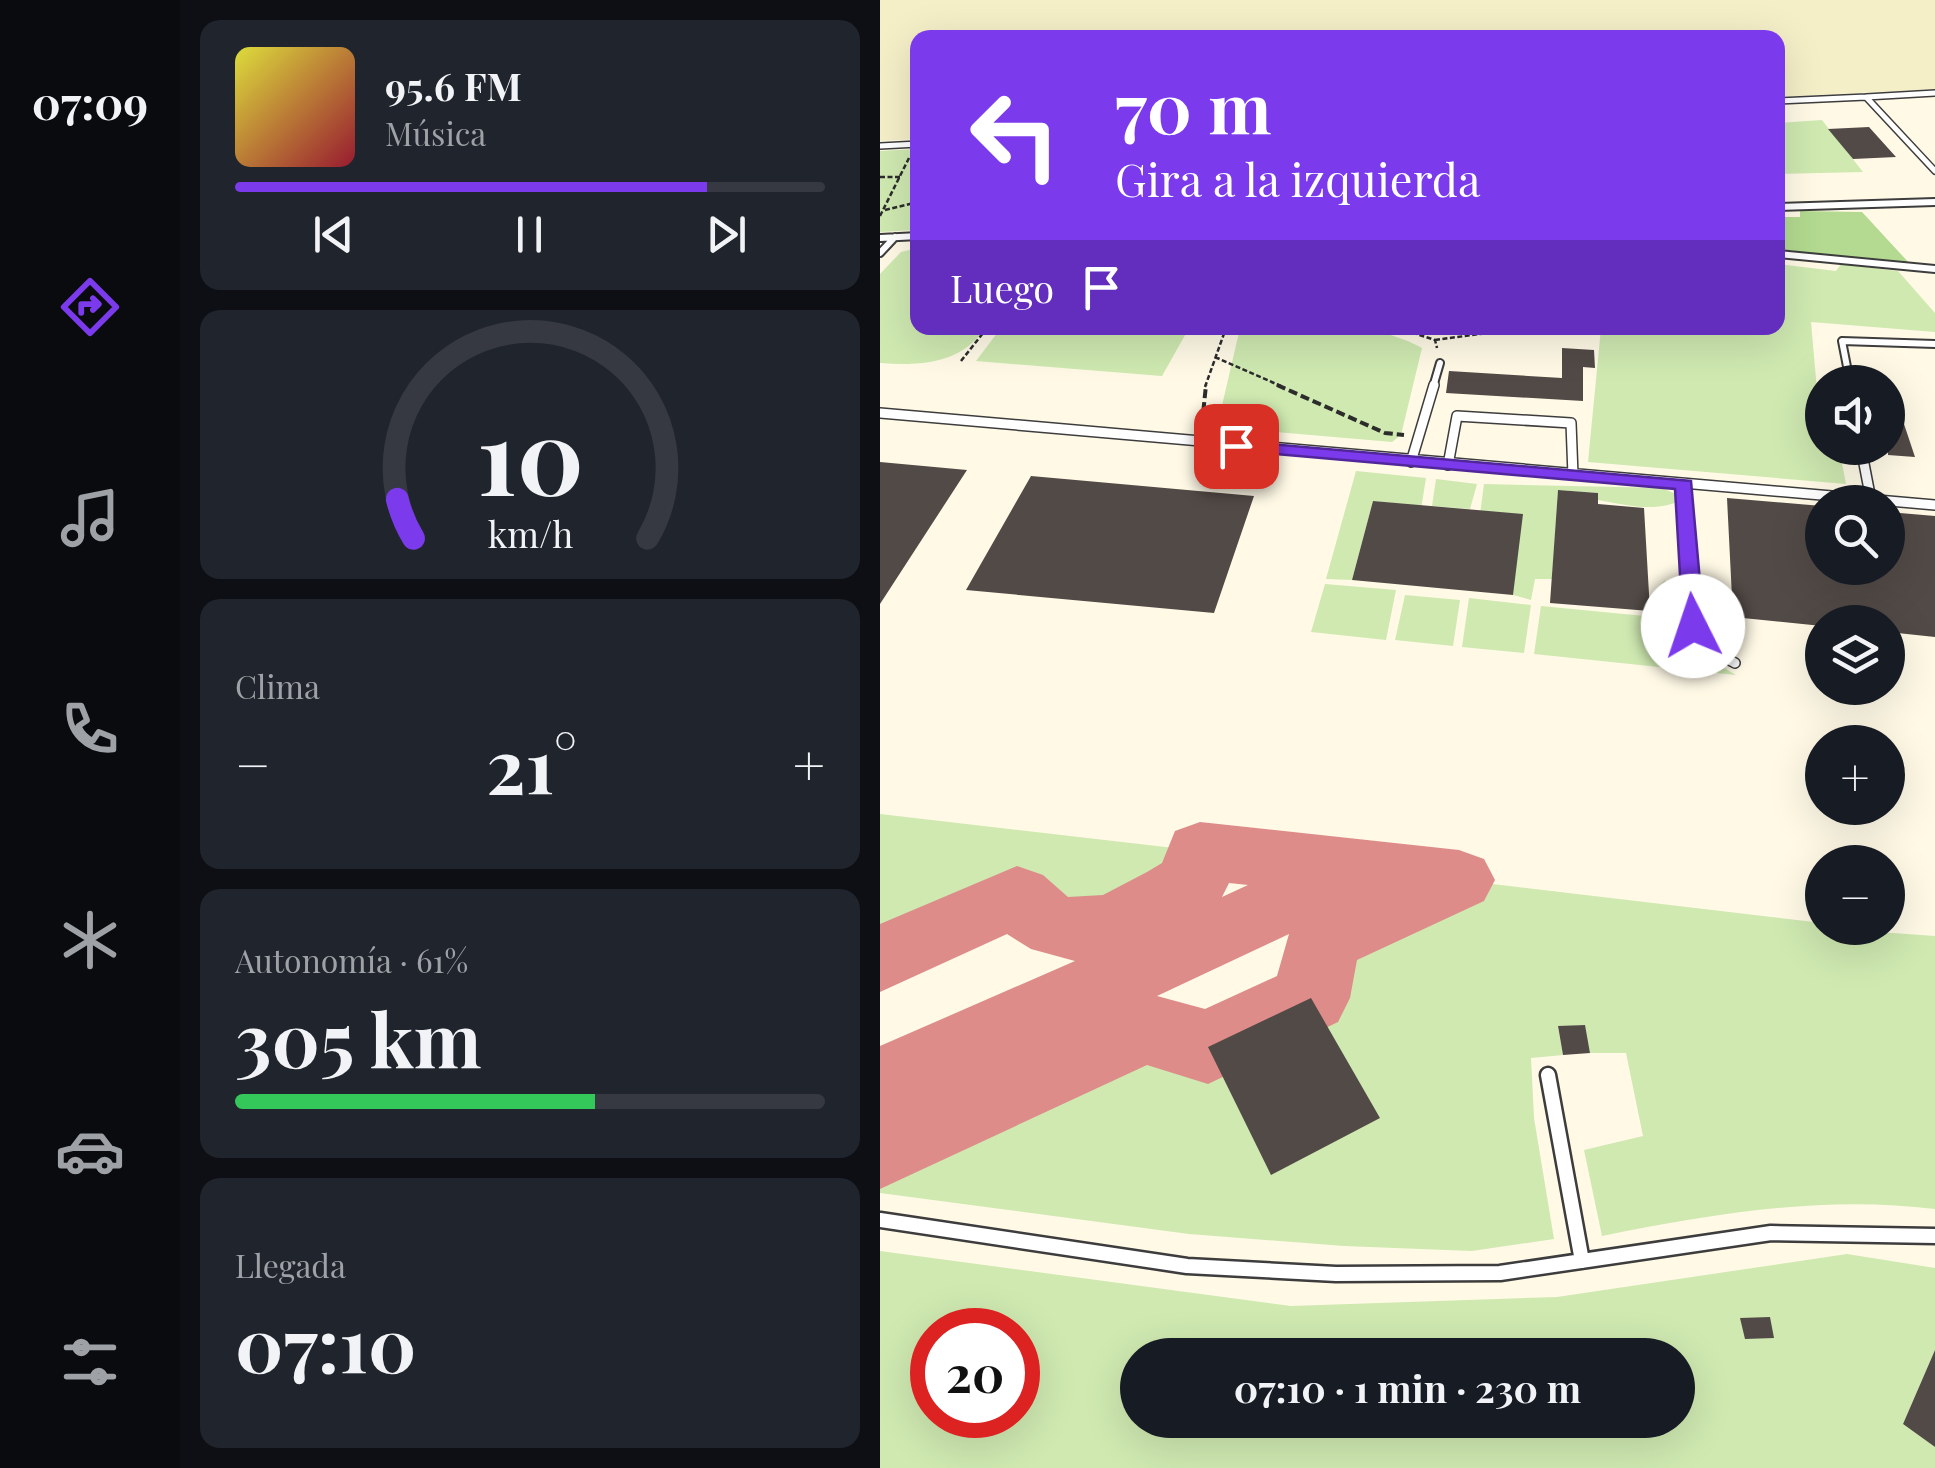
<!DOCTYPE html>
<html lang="es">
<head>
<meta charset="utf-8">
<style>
	:root { --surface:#171b24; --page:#20242c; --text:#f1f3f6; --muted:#9ea1a6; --line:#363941; --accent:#7c3aed }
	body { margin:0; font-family:"Playfair Display",serif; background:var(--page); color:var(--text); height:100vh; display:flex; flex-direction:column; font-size:38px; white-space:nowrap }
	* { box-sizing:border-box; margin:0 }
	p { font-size:32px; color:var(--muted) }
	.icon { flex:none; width:55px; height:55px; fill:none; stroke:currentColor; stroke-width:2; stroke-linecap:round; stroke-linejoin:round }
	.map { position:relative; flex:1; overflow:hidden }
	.drawer { display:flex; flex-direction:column; gap:20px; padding:20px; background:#0d0f14; width:700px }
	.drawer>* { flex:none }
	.top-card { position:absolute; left:30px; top:30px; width:875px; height:305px; border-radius:20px; box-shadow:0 10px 40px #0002; background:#7c3aed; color:#fff; overflow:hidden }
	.tools { position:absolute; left:925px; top:365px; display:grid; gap:20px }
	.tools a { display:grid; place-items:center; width:100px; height:100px; border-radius:50%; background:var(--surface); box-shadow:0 10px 40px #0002; font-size:50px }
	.speed { position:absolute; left:30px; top:1308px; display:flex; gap:20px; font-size:50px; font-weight:700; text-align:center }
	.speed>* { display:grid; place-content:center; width:130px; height:130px; border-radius:50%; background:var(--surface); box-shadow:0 10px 40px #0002; line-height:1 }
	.speed .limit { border:15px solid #d22; background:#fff; color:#111 }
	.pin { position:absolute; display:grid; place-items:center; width:85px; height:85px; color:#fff; margin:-42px; border-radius:20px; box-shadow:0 5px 15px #0006 }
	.me { position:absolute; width:110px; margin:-55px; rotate:356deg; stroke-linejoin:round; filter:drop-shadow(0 0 8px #0008) }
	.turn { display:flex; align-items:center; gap:35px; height:210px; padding:0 40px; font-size:45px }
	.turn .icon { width:130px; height:130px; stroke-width:2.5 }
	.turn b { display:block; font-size:70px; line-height:85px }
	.then { display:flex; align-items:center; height:95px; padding:0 40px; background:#0003; gap:20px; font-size:38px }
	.big { font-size:75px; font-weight:700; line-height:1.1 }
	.drawer .card { flex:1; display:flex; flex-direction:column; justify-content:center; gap:15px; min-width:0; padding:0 35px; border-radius:20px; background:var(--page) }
	.drawer .dial { align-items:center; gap:0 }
	.dial svg { height:260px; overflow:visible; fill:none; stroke:var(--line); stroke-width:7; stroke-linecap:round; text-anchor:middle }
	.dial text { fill:var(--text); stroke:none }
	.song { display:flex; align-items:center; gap:30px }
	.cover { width:120px; height:120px; border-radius:15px; background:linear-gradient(135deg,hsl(60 70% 55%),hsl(350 70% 35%)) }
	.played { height:10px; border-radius:5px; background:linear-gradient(90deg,var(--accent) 80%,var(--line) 80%) }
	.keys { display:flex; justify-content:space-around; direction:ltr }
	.heat { display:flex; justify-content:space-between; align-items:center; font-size:55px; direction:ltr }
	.charge { height:15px; border-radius:8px; background:linear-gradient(90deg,#34c759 61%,var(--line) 0) }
	.trip { position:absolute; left:240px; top:1338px; width:575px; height:100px; border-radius:50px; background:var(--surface); box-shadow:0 10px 40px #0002; font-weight:700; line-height:100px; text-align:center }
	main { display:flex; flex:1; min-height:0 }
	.tab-bar { display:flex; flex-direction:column; width:180px; justify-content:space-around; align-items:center; background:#090b0e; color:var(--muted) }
	.tab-bar .icon { width:70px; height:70px }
	.tab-bar .selected { color:var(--accent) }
	.tab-bar b { font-size:45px; color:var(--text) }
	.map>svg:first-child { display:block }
</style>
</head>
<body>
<main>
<nav class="tab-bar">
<b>07:09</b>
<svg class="icon selected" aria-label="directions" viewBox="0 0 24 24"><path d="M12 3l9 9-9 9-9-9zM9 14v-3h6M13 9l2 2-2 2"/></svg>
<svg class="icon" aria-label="music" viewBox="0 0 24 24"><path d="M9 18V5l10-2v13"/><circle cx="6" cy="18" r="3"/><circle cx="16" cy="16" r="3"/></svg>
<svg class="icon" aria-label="phone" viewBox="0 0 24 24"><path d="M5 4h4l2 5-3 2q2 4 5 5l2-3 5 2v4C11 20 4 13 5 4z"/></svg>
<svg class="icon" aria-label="climate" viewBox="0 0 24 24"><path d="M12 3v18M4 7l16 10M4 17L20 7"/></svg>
<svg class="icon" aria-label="car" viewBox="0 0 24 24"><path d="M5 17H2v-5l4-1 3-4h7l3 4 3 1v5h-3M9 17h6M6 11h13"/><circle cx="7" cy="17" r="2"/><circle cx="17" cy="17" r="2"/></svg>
<svg class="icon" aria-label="filters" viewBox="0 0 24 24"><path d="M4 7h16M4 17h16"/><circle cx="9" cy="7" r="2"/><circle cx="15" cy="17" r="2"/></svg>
</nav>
<section class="drawer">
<div class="card">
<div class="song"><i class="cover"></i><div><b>95.6 FM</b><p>Música</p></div></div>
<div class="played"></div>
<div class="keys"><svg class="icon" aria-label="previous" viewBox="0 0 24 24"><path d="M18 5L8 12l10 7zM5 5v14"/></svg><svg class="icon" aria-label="pause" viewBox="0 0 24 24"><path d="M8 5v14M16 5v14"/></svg><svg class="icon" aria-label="next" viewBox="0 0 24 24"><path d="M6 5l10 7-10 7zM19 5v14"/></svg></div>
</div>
<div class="card dial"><svg viewBox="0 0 100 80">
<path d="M14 69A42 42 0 1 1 86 69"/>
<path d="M14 69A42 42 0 0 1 9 57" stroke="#7c3aed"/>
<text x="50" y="56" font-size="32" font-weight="700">10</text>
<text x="50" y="72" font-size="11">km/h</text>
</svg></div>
<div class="card"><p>Clima</p>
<div class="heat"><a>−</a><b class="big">21°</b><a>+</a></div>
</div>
<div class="card"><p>Autonomía · 61%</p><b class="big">305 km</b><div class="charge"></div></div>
<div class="card"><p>Llegada</p><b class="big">07:10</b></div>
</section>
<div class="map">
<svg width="1055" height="1468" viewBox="0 0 1055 1468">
	<rect width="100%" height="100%" fill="#fff9e6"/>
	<path fill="#f4efc7" d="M0 0H1055V89L898 97V38H38L37 139 0 141Z"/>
	<path fill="#cfe9b1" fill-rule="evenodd" d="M942 120 983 172 898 174V123Z
		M37 149V230L0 232V151Z
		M37 248 38 328H105C81 364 40 366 0 363V274L21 252Z
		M898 264 956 271 961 264 1018 271 1055 313V332L931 322 942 448H959L966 484 708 462 721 328H898V316H904L898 296Z
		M121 328H309L282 376 96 361Z
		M360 328C419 327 488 318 542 348L521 435 512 442 337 427Z
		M476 471 546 478 535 547 524 504 493 501 472 580 446 579Z
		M556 479 597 484 590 509 552 506Z
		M604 484 782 488 805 498C779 514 746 505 718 500V493L678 490 672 579H655L651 600 633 595 595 552Z
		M785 580 812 649 856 675 654 654 661 606 775 617 776 591Z
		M445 584 516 590 506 640 431 632Z
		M525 595 580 600 573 646 515 640Z
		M589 598 651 605 644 653 582 647Z
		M0 814 320 851 314 880C256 918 190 961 137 896L0 959Z
		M579 880 942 923V928L1055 936V1209C943 1195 831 1214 722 1236L704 1150 763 1136 746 1053H710L704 1025 678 1027 683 1055 651 1058 654 1118 674 1239 592 1251 464 1246 309 1234 0 1193V1148L263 1028 328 1047 391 1174 499 1117 431 998 443 941Z
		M0 1251 411 1306 677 1297 967 1254 1055 1268V1350L1023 1424 1055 1447V1468H0ZM52 1330H138V1415H52ZM258 1355H798V1420H258Z"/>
	<path fill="#b3da90" d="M920 211 982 212 1030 264 898 249V217H920Z"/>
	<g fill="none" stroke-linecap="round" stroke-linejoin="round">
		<path fill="#dd8c89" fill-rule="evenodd" d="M320 822 579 850 604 859 615 880 604 901 477 960 470 998 458 1022 328 1084 267 1065 0 1189V1046L195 961 151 949 127 934 0 992V924L137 866 163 875 188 897 223 895 267 872 282 863 295 831ZM349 883 368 885 342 897ZM409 934 397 976 325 1009 277 996Z"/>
	</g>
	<path fill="#524a46" d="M989 127 1016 157 973 159 948 129Z
		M682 348 714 350 715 368 703 367V401L566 393 569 371 682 378Z
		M1011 385 1035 457 1008 455V386Z
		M0 462 87 470 0 604Z
		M151 476 374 496 334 613 86 590Z
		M678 490 718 493V504L764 508 770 611 670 603Z
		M847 498 942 506V568H1008V512L1055 516V637L1008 632V622L942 626 853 617Z
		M493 501 643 514 633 595 472 580Z
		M431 998 500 1118 391 1175 328 1047Z
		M705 1025 710 1053 683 1055 678 1026Z
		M890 1317 894 1338 865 1339 860 1318Z
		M1055 1350V1447L1023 1424Z"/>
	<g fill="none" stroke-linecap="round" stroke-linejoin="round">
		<defs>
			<path id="service-far3" d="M986 97 1055 93
				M898 101 986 97 1055 171
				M0 146 38 144"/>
			<path id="service-far2" d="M898 207 1055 202
				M0 238 38 236
				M0 253 15 237
				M898 254 1055 269
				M970 382 962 341 1055 344
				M553 387 560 363"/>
			<path id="service-far1" d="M0 413 1055 505
				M981 448 991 500
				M531 462 554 385
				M568 465 577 416 691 423 693 475
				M805 484 813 626 827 648 855 663"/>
			<path id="service" d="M668 1075 702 1261
				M0 1220 307 1266 456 1274 620 1273 891 1233 1055 1236"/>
		</defs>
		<use href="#service-far3" stroke="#3d3d3d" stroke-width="8"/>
		<use href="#service-far2" stroke="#3d3d3d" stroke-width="10"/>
		<use href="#service-far1" stroke="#3d3d3d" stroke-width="12"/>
		<use href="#service" stroke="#3d3d3d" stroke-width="19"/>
		<path stroke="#2c2c2c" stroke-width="2.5" stroke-dasharray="5 2.5" stroke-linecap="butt" d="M0 177H20
			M5 210 38 202
			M0 216 29 158
			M518 328 555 340 557 348
			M555 340 645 328
			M335 357 403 387
			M81 361 107 328
			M325 387 346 328"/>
		<path stroke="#2c2c2c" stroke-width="4" stroke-dasharray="9 4" stroke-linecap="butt" d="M397 385 505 433 524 435
			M322 424 326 385"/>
		<use href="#service-far3" stroke="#fff" stroke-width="5"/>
		<use href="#service-far2" stroke="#fff" stroke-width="6"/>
		<use href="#service-far1" stroke="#fff" stroke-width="9"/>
		<use href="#service" stroke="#fff" stroke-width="14"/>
	</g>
	<path fill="#7c3aed" stroke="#51269a" stroke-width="2.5" d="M356 441 811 481 824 626 813 633 803 626 795 489 350 450 348 446Z"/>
</svg>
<div class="tools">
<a><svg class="icon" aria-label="sound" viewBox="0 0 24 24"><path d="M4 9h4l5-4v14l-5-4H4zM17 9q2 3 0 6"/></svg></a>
<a><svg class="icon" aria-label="search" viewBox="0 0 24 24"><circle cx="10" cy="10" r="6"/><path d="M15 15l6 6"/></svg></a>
<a><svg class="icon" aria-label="layers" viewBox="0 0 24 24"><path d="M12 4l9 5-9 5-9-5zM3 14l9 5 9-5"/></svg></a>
<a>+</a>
<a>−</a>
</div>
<div class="speed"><div class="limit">20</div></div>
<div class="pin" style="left:356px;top:446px;background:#d93025"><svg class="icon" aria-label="arrive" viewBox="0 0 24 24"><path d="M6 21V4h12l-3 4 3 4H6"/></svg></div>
<svg class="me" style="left:813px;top:626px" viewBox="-20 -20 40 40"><circle r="19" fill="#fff"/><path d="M0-13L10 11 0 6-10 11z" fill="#7c3aed"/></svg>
<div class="trip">07:10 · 1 min · 230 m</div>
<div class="top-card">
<div class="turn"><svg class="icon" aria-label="left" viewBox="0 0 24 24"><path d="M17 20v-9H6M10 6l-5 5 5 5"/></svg><div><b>70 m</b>Gira a la izquierda</div></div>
<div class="then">Luego<svg class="icon" aria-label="arrive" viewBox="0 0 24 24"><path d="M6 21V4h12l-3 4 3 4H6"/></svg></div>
</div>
</div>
</main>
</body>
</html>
